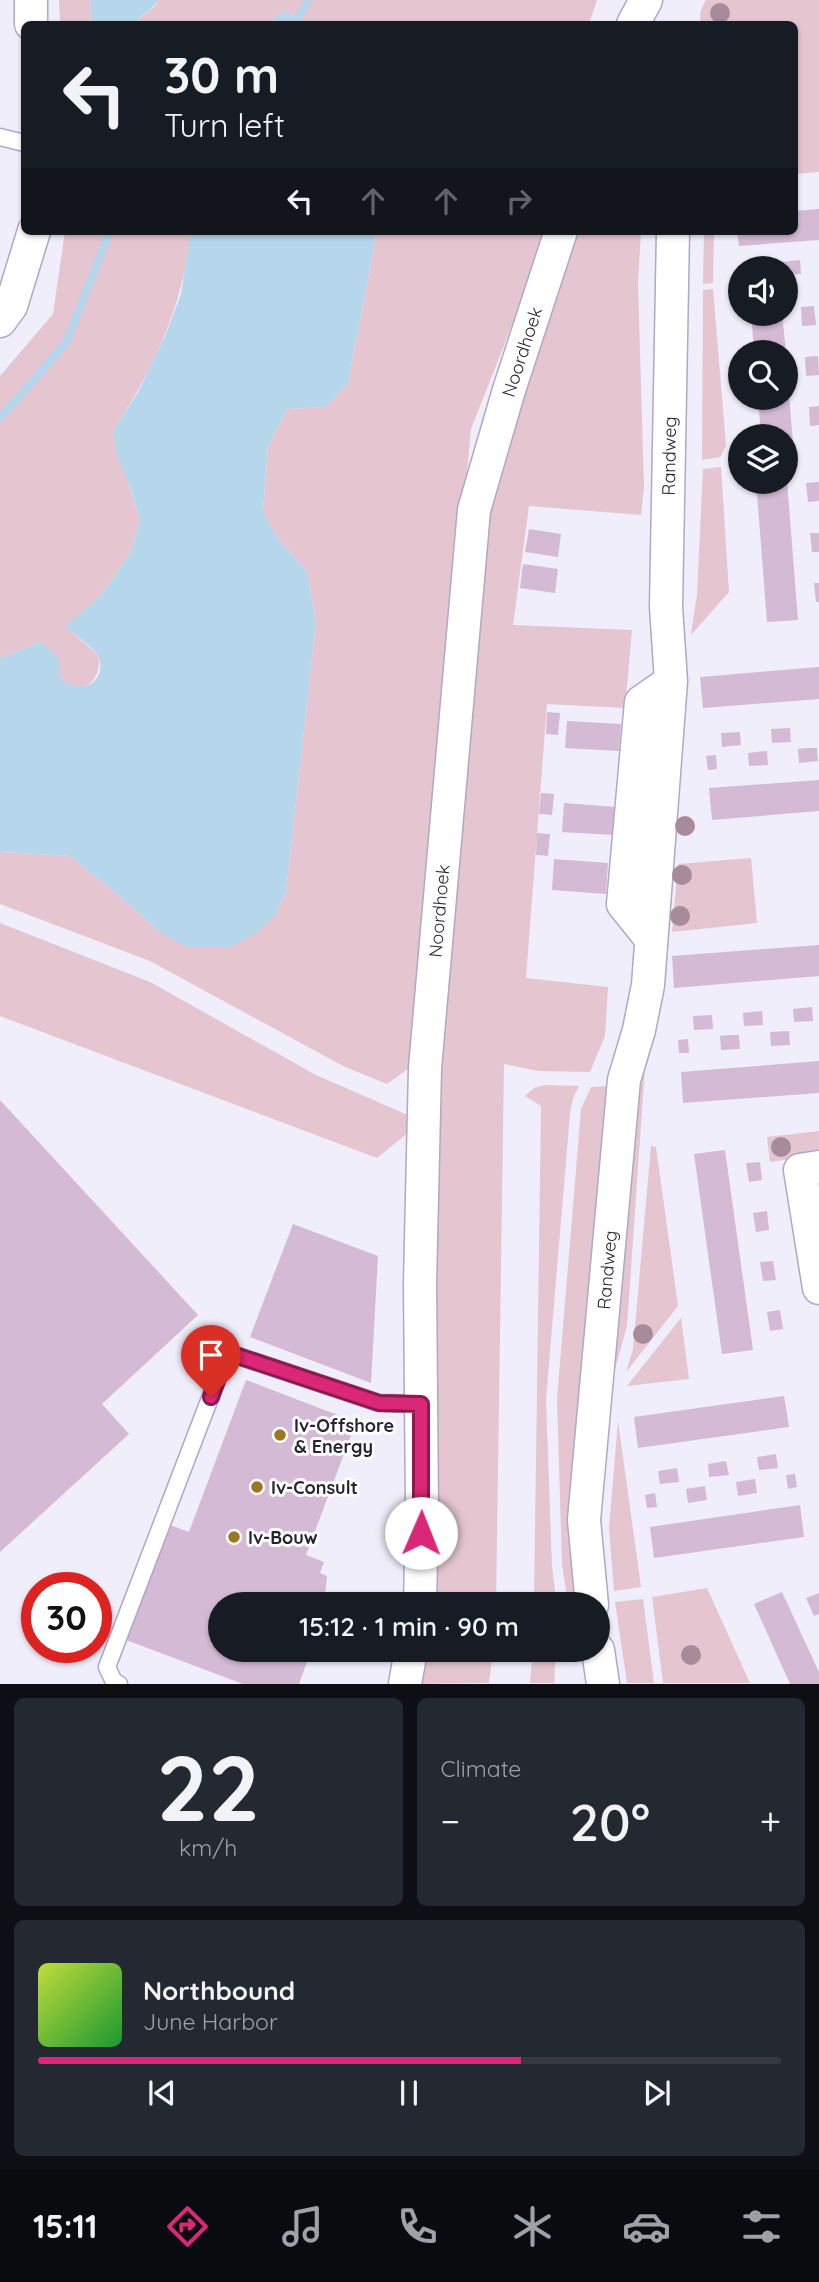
<!DOCTYPE html>
<html lang="en">
<head>
<meta charset="utf-8">
<style>
	:root { --surface:#171b24; --page:#242831; --text:#f1f3f6; --muted:#9ea1a6; --line:#363941; --accent:#db2777 }
	body { margin:0; font-family:Quicksand,sans-serif; background:var(--page); color:var(--text); height:100vh; display:flex; flex-direction:column; font-size:26px; white-space:nowrap }
	* { box-sizing:border-box; margin:0 }
	p { font-size:23px; color:var(--muted) }
	.icon { flex:none; width:38px; height:38px; fill:none; stroke:currentColor; stroke-width:2; stroke-linecap:round; stroke-linejoin:round }
	.map { position:relative; height:1684px; overflow:hidden }
	.panel { display:flex; flex-direction:column; gap:14px; padding:14px; background:#0d0f14; flex:1 }
	.panel>* { flex:none }
	.hud { position:absolute; left:21px; top:21px; width:777px; height:214px; border-radius:10px; box-shadow:0 2px 5px #0004; background:#171b24; color:var(--text); overflow:hidden }
	.tools { position:absolute; left:728px; top:256px; display:grid; gap:14px }
	.tools a { display:grid; place-items:center; width:70px; height:70px; border-radius:50%; background:var(--surface); box-shadow:0 2px 5px #0004; font-size:35px }
	.speed { position:absolute; left:21px; top:1572px; display:flex; gap:14px; font-size:35px; font-weight:700; text-align:center }
	.speed>* { display:grid; place-content:center; width:91px; height:91px; border-radius:50%; background:var(--surface); box-shadow:0 2px 5px #0004; line-height:1 }
	.speed .limit { border:10px solid #d22; background:#fff; color:#111 }
	.pin { position:absolute; display:grid; place-items:center; width:60px; height:60px; color:#fff; margin:-72px -30px; border-radius:50% 50% 50% 0; rotate:-45deg; box-shadow:0 0 7px #0007 }
	.pin .icon { rotate:45deg }
	.me { position:absolute; width:77px; margin:-38px; rotate:1deg; stroke-linejoin:round; filter:drop-shadow(0 0 5px #0008) }
	.turn { display:flex; align-items:center; gap:24px; height:147px; padding:0 28px; font-size:32px }
	.turn .icon { width:91px; height:91px; stroke-width:2.5 }
	.turn b { display:block; font-size:49px; line-height:60px }
	.lanes { display:flex; align-items:center; height:66px; padding:0 28px; background:#0003; justify-content:center; gap:35px; direction:ltr }
	.lanes .off { opacity:.35 }
	.big { font-size:52px; font-weight:600; line-height:1.1 }
	.panel .card { flex:1; display:flex; flex-direction:column; justify-content:center; gap:10px; min-width:0; padding:0 24px; border-radius:10px; background:var(--page) }
	.panel .dial { align-items:center; gap:0 }
	.dial b { font-size:91px; line-height:1 }
	.song { display:flex; align-items:center; gap:21px }
	.cover { width:84px; height:84px; border-radius:10px; background:linear-gradient(135deg,hsl(70 70% 55%),hsl(130 70% 35%)) }
	.played { height:7px; border-radius:4px; background:linear-gradient(90deg,var(--accent) 65%,var(--line) 65%) }
	.keys { display:flex; justify-content:space-around; direction:ltr }
	.heat { display:flex; justify-content:space-between; align-items:center; font-size:38px; direction:ltr }
	.panel .tiles { flex:1; display:grid; gap:14px; grid-template-columns:1fr 1fr }
	.card:last-child { grid-column:span 2 }
	.trip { position:absolute; left:208px; top:1592px; width:402px; height:70px; border-radius:35px; background:var(--surface); box-shadow:0 2px 5px #0004; font-weight:600; line-height:70px; text-align:center }
	.tabs { display:flex; height:112px; justify-content:space-around; align-items:center; background:#090b0e; color:var(--muted) }
	.tabs .icon { width:49px; height:49px }
	.tabs .active { color:var(--accent) }
	.tabs b { font-size:32px; color:var(--text) }
	.map>svg:first-child { display:block }
</style>
</head>
<body>
<div class="map">
<svg width="819" height="1684" viewBox="0 0 819 1684">
	<rect width="100%" height="100%" fill="#f0eefa"/>
	<path fill="#e4c5d0" d="M59 0H90L92 24H60Z
		M158 0H597L589 24H305L284 10 270 24H133L157 4Z
		M706 0H819V172L795 174 794 24H702C698 15 701 9 706 0Z
		M65 231H191C183 307 154 368 113 431L140 520 131 552 102 594 66 627 98 655C104 676 83 700 64 681 54 672 48 654 42 642L0 658V376L53 314Z
		M377 231H543L531 277 471 429 412 1066 387 1084 343 1066 150 961 0 904V852L70 856 122 898 160 932 276 914 286 891 316 622 307 572 278 539 263 512 268 447 287 409 326 407 348 383Z
		M573 231H641L638 283 644 487 641 515 529 506 513 625 632 630 625 708 547 704 526 978 608 987 605 1036 590 1072 538 1071 504 1064 496 1605H432L440 946 468 611 507 428Z
		M704 231H714L713 283 703 284Z
		M713 289 726 446 720 457 702 460 703 290Z
		M721 467 729 592 691 635 697 594 703 469Z
		M751 858 757 923 672 932 678 864Z
		M0 923 150 982 316 1075 410 1116 409 1132 377 1158 0 1016Z
		M647 1039 627 1326 609 1391 635 1087Z
		M545 1085 579 1086 573 1098 570 1114 546 1399 552 1567 556 1599 534 1602 541 1106 525 1096 534 1088Z
		M611 1086 577 1595 567 1597 562 1564 557 1399 581 1109 591 1087Z
		M819 1131V1155L770 1162 767 1137Z
		M651 1146 656 1147 678 1306 626 1372 633 1349Z
		M681 1318 689 1379 627 1386Z
		M618 1421 641 1587 614 1591 609 1528Z
		M707 1588 750 1683H663L652 1597Z
		M643 1599 654 1683H627L615 1602Z
		M425 1650H493L489 1683 416 1684Z
		M533 1650H556L554 1683H530Z"/>
	<path fill="#b5d6eb" d="M90 0H158L157 3 133 24H92Z
		M284 10 305 24H270Z
		M191 231H377L348 383 326 407 287 409 268 447 263 511 278 539 307 572 316 622 286 891 276 914 258 932 229 948H190L160 932 122 898 70 856 0 852V658L42 642 58 657 60 677C79 699 109 681 98 655 96 651 71 631 65 627L102 594 131 552 140 520 130 486 116 452 113 431 138 392 166 334 181 294Z"/>
	<g fill="none" stroke-linecap="round" stroke-linejoin="round">
		<path stroke="#b5d6eb" stroke-width="8" d="M295 24 308 0
			M0 418 66 343 110 231"/>
	</g>
	<path fill="#d4bad5" d="M819 209V240L739 246 737 231H794V211Z
		M800 260 801 274 786 275V268H782L781 262Z
		M814 306 816 325 802 326 801 307Z
		M751 313H782L786 352H754Z
		M818 356 819 375 806 376 805 357Z
		M786 381H788L793 444H786V436H761L758 397H786Z
		M819 406V425L810 426 809 407Z
		M756 481H787L798 620 767 622Z
		M819 482V501L808 502 806 483Z
		M529 529 561 534 558 557 525 552Z
		M810 533H819V552H812Z
		M523 564 558 569 555 593 520 588Z
		M814 583H819V602H816Z
		M819 667V699L703 708 700 677Z
		M547 712 560 713 558 735 546 734Z
		M567 721 621 724 619 751 565 748Z
		M790 728 791 742 772 743 771 729Z
		M740 732 741 745 722 747 721 733Z
		M808 748H817L818 761 799 763 798 749Z
		M767 751 768 765 749 766 748 753Z
		M716 755 717 769 708 770 706 756Z
		M819 780V811L712 820 709 788Z
		M541 793 554 794 552 815 539 814Z
		M564 803 616 807 614 835 562 832Z
		M537 833 550 834 548 856 536 855Z
		M554 859 608 863 606 894 552 890Z
		M819 945V976L674 988 672 956Z
		M812 1007 813 1021 794 1022 793 1009Z
		M762 1011 763 1025 744 1026 743 1013Z
		M712 1015 713 1029 694 1030 693 1016Z
		M789 1031 790 1045 771 1046 770 1032Z
		M729 1035H739L740 1049 721 1050 720 1036Z
		M688 1039 689 1053H679L678 1040Z
		M819 1061V1093L683 1103 681 1072Z
		M0 1100 198 1315 102 1404 129 1434 0 1552Z
		M725 1150 753 1350 722 1354 694 1154Z
		M760 1162 762 1180 749 1182 746 1163Z
		M767 1211 769 1230 756 1232 753 1213Z
		M293 1224 378 1256 371 1383 250 1337Z
		M773 1261 776 1280 763 1281 760 1262Z
		M780 1310 783 1329 770 1331 767 1312Z
		M246 1380 356 1422 306 1555 324 1562 320 1573 327 1576 324 1605H220V1650H311L299 1684H243L126 1640 170 1525 189 1532Z
		M784 1396 789 1427 638 1448 634 1417Z
		M776 1454 778 1468 759 1470 757 1457Z
		M726 1461 729 1475 709 1477 708 1464Z
		M677 1468 679 1482 660 1484 658 1471Z
		M795 1474 797 1487 788 1489 786 1475Z
		M755 1479 757 1493 738 1496 736 1482Z
		M705 1486 707 1500 688 1503 686 1489Z
		M655 1493 657 1507 647 1508 645 1495Z
		M800 1505 804 1537 654 1558 650 1527Z
		M782 1592 819 1672V1684H790L754 1604Z
		M819 1593V1614L814 1616 806 1598Z"/>
	<g fill="none" stroke-linecap="round" stroke-linejoin="round">
		<defs>
			<path id="lane" d="M0 137 24 143
				M119 1684 114 1682 107 1667 220 1372 227 1360 235 1355 379 1403 421 1404"/>
			<path id="street" d="M31 24V0
				M633 24 646 0
				M0 321 11 306 34 231
				M651 939 623 904 641 702 671 681
				M819 1167 800 1170 819 1288
				M420 1605 422 1509 420 1283 425 1068 474 510 509 390 561 231
				M592 1605 584 1520 624 1080 639 1030 648 985 671 681 666 607 673 231
				M598 1650 603 1684
				M405 1684 411 1650"/>
		</defs>
		<use href="#lane" stroke="#afa8c6" stroke-width="19"/>
		<use href="#street" stroke="#afa8c6" stroke-width="35"/>
		<use href="#lane" stroke="#fff" stroke-width="16"/>
		<use href="#street" stroke="#fff" stroke-width="32"/>
	</g>
	<g fill="#a78b9b">
		<circle cx="720" cy="13" r="10"/>
		<circle cx="685" cy="826" r="10"/>
		<circle cx="682" cy="875" r="10"/>
		<circle cx="680" cy="916" r="10"/>
		<circle cx="781" cy="1147" r="10"/>
		<circle cx="643" cy="1334" r="10"/>
		<circle cx="691" cy="1655" r="10"/>
	</g>
	<g fill="none" stroke-linecap="round" stroke-linejoin="round">
		<defs>
			<path id="route" d="M211 1397C217 1381 221 1365 235 1355L379 1403 421 1404V1533"/>
		</defs>
		<use href="#route" stroke="#8e194d" stroke-width="18"/>
		<use href="#route" stroke="#db2777" stroke-width="12"/>
	</g>
	<g fill="#9c7723" stroke="#fdfdfd" stroke-width="2.5">
		<circle cx="280" cy="1435" r="7"/>
		<circle cx="257" cy="1487" r="7"/>
		<circle cx="234" cy="1537" r="7"/>
	</g>
	<g text-anchor="middle" dominant-baseline="central" stroke-width="6" stroke-linejoin="round" paint-order="stroke">
		<g font-size="18" fill="#272430" stroke="#fdfdfd">
			<text transform="translate(522 352) rotate(-72)">Noordhoek</text>
			<text transform="translate(669 456) rotate(-89)">Randweg</text>
			<text transform="translate(439 911) rotate(-85)">Noordhoek</text>
			<text transform="translate(607 1270) rotate(-85)">Randweg</text>
		</g>
		<g font-size="18" font-weight="bold" fill="#272430" stroke="#fdfdfd" text-anchor="start">
			<text x="294" y="1425">Iv-Offshore<tspan x="294" dy="21">&amp; Energy</tspan></text>
			<text x="271" y="1487">Iv-Consult</text>
			<text x="248" y="1537">Iv-Bouw</text>
		</g>
	</g>
</svg>
<div class="tools">
<a><svg class="icon" aria-label="sound" viewBox="0 0 24 24"><path d="M4 9h4l5-4v14l-5-4H4zM17 9q2 3 0 6"/></svg></a>
<a><svg class="icon" aria-label="search" viewBox="0 0 24 24"><circle cx="10" cy="10" r="6"/><path d="M15 15l6 6"/></svg></a>
<a><svg class="icon" aria-label="layers" viewBox="0 0 24 24"><path d="M12 4l9 5-9 5-9-5zM3 14l9 5 9-5"/></svg></a>
</div>
<div class="speed"><div class="limit">30</div></div>
<div class="pin" style="left:211px;top:1397px;background:#d93025"><svg class="icon" aria-label="arrive" viewBox="0 0 24 24"><path d="M6 21V4h12l-3 4 3 4H6"/></svg></div>
<svg class="me" style="left:421px;top:1533px" viewBox="-20 -20 40 40"><circle r="19" fill="#fff"/><path d="M0-13L10 11 0 6-10 11z" fill="#db2777"/></svg>
<div class="trip">15:12 · 1 min · 90 m</div>
<div class="hud">
<div class="turn"><svg class="icon" aria-label="left" viewBox="0 0 24 24"><path d="M17 20v-9H6M10 6l-5 5 5 5"/></svg><div><b>30 m</b>Turn left</div></div>
<div class="lanes"><svg class="icon" aria-label="left" viewBox="0 0 24 24"><path d="M17 20v-9H6M10 6l-5 5 5 5"/></svg><svg class="icon off" aria-label="ahead" viewBox="0 0 24 24"><path d="M12 20V5M6 11l6-6 6 6"/></svg><svg class="icon off" aria-label="ahead" viewBox="0 0 24 24"><path d="M12 20V5M6 11l6-6 6 6"/></svg><svg class="icon off" aria-label="right" viewBox="0 0 24 24"><path d="M7 20v-9h11M14 6l5 5-5 5"/></svg></div>
</div>
</div>
<section class="panel">
<div class="tiles">
<div class="card dial"><b>22</b><p>km/h</p></div>
<div class="card"><p>Climate</p>
<div class="heat"><a>−</a><b class="big">20°</b><a>+</a></div>
</div>
<div class="card">
<div class="song"><i class="cover"></i><div><b>Northbound</b><p>June Harbor</p></div></div>
<div class="played"></div>
<div class="keys"><svg class="icon" aria-label="previous" viewBox="0 0 24 24"><path d="M18 5L8 12l10 7zM5 5v14"/></svg><svg class="icon" aria-label="pause" viewBox="0 0 24 24"><path d="M8 5v14M16 5v14"/></svg><svg class="icon" aria-label="next" viewBox="0 0 24 24"><path d="M6 5l10 7-10 7zM19 5v14"/></svg></div>
</div>
</div>
</section>
<nav class="tabs">
<b>15:11</b>
<svg class="icon active" aria-label="directions" viewBox="0 0 24 24"><path d="M12 3l9 9-9 9-9-9zM9 14v-3h6M13 9l2 2-2 2"/></svg>
<svg class="icon" aria-label="music" viewBox="0 0 24 24"><path d="M9 18V5l10-2v13"/><circle cx="6" cy="18" r="3"/><circle cx="16" cy="16" r="3"/></svg>
<svg class="icon" aria-label="phone" viewBox="0 0 24 24"><path d="M5 4h4l2 5-3 2q2 4 5 5l2-3 5 2v4C11 20 4 13 5 4z"/></svg>
<svg class="icon" aria-label="climate" viewBox="0 0 24 24"><path d="M12 3v18M4 7l16 10M4 17L20 7"/></svg>
<svg class="icon" aria-label="car" viewBox="0 0 24 24"><path d="M5 17H2v-5l4-1 3-4h7l3 4 3 1v5h-3M9 17h6M6 11h13"/><circle cx="7" cy="17" r="2"/><circle cx="17" cy="17" r="2"/></svg>
<svg class="icon" aria-label="filters" viewBox="0 0 24 24"><path d="M4 7h16M4 17h16"/><circle cx="9" cy="7" r="2"/><circle cx="15" cy="17" r="2"/></svg>
</nav>
</body>
</html>
